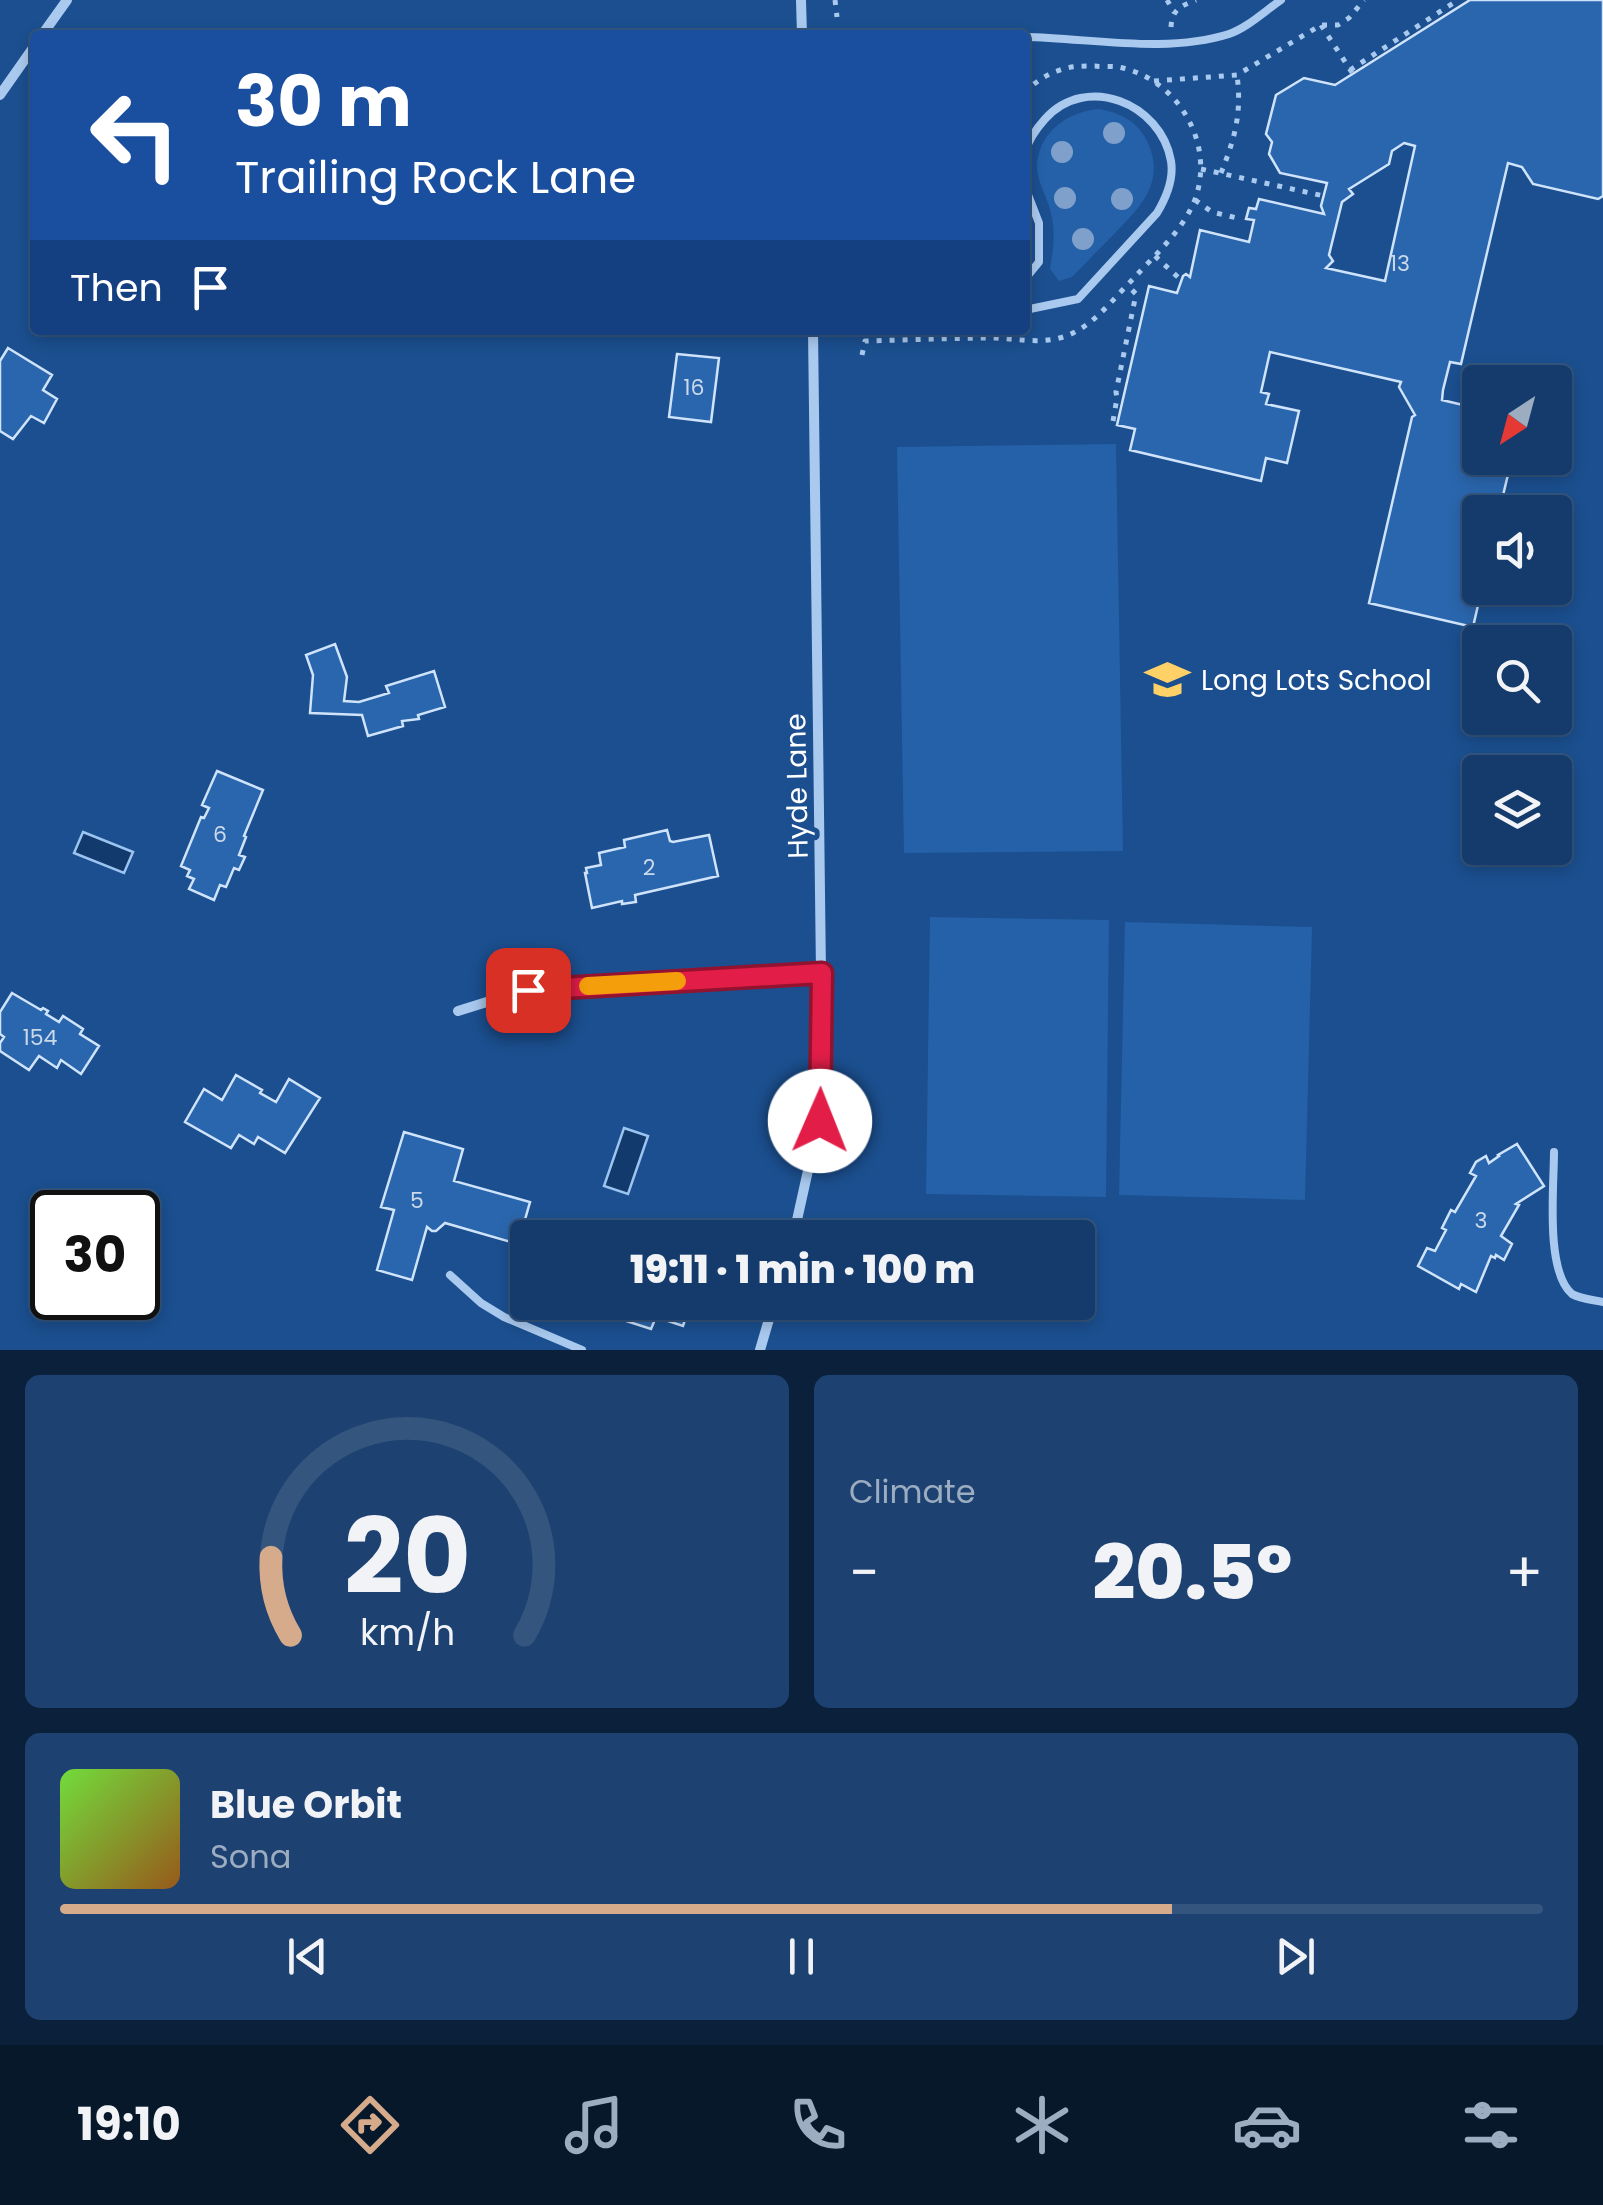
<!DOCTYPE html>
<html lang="en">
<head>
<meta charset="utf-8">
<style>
	:root { --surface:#143b6b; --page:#1d4271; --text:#f1f3f6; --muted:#9dadc1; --line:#33557e; --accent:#d6ab8b }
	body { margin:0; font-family:Poppins,sans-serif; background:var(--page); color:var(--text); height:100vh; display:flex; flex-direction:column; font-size:38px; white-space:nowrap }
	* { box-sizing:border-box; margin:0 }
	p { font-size:32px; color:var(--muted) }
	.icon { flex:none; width:55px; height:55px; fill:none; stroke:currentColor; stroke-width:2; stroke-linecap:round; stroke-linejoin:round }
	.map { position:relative; height:1350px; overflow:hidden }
	.panel { display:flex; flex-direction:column; gap:25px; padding:25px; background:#0b203b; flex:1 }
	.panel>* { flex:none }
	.banner { position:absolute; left:30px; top:30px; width:1000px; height:305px; border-radius:10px; box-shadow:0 5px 15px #0003,0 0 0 2px var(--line); background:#1a4fa0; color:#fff; overflow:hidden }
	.needle { width:65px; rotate:216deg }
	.fabs { position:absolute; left:1462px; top:365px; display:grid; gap:20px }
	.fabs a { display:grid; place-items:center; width:110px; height:110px; border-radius:10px; background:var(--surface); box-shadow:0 5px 15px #0003,0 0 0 2px var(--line); font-size:50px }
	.speed { position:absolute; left:30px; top:1190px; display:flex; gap:20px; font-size:50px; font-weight:700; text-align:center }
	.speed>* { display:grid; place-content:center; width:130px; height:130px; border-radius:50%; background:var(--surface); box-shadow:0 5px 15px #0003,0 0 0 2px var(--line); line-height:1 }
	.speed .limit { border:5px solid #111; border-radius:15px; background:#fff; color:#111 }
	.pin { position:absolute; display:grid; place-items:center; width:85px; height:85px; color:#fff; margin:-42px; border-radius:20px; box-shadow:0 5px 15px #0006 }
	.me { position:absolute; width:110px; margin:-55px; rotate:1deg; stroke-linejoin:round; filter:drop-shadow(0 0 8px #0008) }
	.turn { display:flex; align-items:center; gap:35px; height:210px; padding:0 40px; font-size:45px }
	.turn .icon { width:130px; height:130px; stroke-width:2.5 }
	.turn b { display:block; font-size:70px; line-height:85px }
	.then { display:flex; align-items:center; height:95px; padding:0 40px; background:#0003; gap:20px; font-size:38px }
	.big { font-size:75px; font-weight:800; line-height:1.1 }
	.panel .widget { flex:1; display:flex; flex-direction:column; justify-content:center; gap:15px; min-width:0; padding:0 35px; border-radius:15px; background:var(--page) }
	.panel .dial { align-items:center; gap:0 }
	.dial svg { height:260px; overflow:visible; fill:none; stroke:var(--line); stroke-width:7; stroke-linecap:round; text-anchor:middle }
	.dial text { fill:var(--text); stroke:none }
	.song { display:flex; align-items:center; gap:30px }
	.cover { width:120px; height:120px; border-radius:15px; background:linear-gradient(135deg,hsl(100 70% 55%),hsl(30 70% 35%)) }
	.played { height:10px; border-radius:5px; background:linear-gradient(90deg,var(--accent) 75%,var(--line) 75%) }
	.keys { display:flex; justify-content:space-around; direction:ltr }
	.heat { display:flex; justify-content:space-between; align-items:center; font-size:55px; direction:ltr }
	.panel .tiles { flex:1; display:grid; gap:25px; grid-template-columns:1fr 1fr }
	.widget:last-child { grid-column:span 2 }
	.trip { position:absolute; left:510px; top:1220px; width:585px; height:100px; border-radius:10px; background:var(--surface); box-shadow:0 5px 15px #0003,0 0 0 2px var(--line); font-weight:800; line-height:100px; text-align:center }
	.menu { display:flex; height:160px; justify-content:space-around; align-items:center; background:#08182b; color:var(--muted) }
	.menu .icon { width:70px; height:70px }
	.menu .selected { color:var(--accent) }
	.menu b { font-size:45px; color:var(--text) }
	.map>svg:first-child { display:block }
</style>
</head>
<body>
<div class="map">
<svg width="1603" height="1350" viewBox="0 0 1603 1350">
	<rect width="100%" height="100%" fill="#1b4f8f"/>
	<path fill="#2461a8" d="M1099 109C1121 113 1139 122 1148 143 1165 182 1142 205 1116 232 1101 247 1087 262 1072 277L1059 281 1050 269C1053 250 1056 232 1051 214 1048 198 1038 184 1037 168 1037 133 1068 111 1099 109Z
		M1116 444 1123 851 904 853 897 447Z
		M930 917 1109 920 1106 1197 926 1194Z
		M1125 922 1312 927 1305 1200 1119 1195Z"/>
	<path fill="#123a6d" stroke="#9cc4f0" stroke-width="2.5" d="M83 832 133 852 124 873 74 853Z
		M624 1128 648 1136 628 1194 604 1186Z"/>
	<path fill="#2a66ad" stroke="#cfe3fa" stroke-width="2.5" fill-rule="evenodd" d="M1470 0H1603V196L1598 199 1533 184 1522 167 1508 163 1461 364 1450 362 1443 390 1442 400 1480 409V458H1512L1499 512H1480V588H1482L1473 627 1369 603 1412 417 1415 415 1399 387 1401 382 1270 352 1261 392 1269 394 1266 404 1299 411 1287 463 1266 458 1261 481 1130 450 1135 429 1117 425 1149 286 1177 293 1183 276 1186 274 1190 277 1200 230 1249 242 1254 220 1246 219 1249 208 1256 209 1259 199 1324 214 1321 206 1327 183 1280 173 1269 154 1272 142 1266 134 1276 95 1304 78 1335 85ZM1404 143 1415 146 1385 281 1326 268 1333 261 1329 255 1342 202 1353 194 1349 189 1389 164 1392 151Z
		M8 348 52 375 43 390 57 399 44 423 31 416 13 439 0 431V361Z
		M677 354 719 358 711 422 669 417Z
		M335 644 347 677 344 701 359 702 389 693 386 686 434 671 445 707 418 715 419 719 402 721 403 726 368 736 362 715 310 713 313 675 306 655Z
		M217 771 263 790 244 836 246 837 239 855 245 857 239 870 234 868 226 887 220 885 214 900 189 889 194 879 187 876 190 870 181 866 201 817 204 818 209 808 202 805Z
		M667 830 670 841 673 842 709 835 718 876 635 895 636 902 622 904V901L592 908 585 873H587L586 868 601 865 599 853 625 847 624 840Z
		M12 993 41 1010 43 1008 48 1011 46 1014 59 1022 63 1016 83 1029 80 1034 99 1046 81 1074 61 1060 57 1068 39 1056 29 1070 0 1051V1043L4 1037 0 1034V1012Z
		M236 1075 262 1090 260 1093 276 1102 289 1079 320 1098 285 1153 258 1137 254 1144 239 1135 231 1148 185 1122 204 1089 222 1100Z
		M404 1132 463 1149 454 1181 530 1202 518 1244 445 1223 436 1231H432L427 1227 412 1280 377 1270 394 1210 381 1207Z
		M1517 1144 1544 1186 1516 1204 1519 1205 1501 1236 1512 1244 1504 1260 1496 1255 1495 1258 1491 1256 1476 1292 1461 1284 1459 1289 1418 1266 1427 1248 1435 1251 1446 1230 1442 1228 1451 1210 1455 1212 1476 1176 1470 1173 1476 1162 1486 1156 1489 1163 1499 1156 1498 1155Z
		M629 1302H691L683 1326 656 1317 651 1329 623 1320Z"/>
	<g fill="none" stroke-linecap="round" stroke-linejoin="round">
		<path stroke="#a9c9ee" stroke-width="5" stroke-dasharray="5 8" stroke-linecap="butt" d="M835 0 837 17
			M1167 0 1174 12
			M1321 25 1353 74
			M1171 27C1172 9 1181 6 1196 0
			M1350 70 1458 0
			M1154 81 1237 75 1321 25H1338L1349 18 1364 0
			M1201 169 1324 196
			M1221 173C1235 138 1242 113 1237 75
			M1195 200 1212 212 1241 219
			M1155 256 1181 280
			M862 355 865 341C908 340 952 338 995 338 1018 339 1041 344 1063 337 1092 328 1112 300 1133 279 1154 256 1182 231 1194 202 1217 145 1178 78 1118 67 1111 66 1102 67 1095 66 1082 66 1069 66 1057 71 1045 75 1035 83 1025 91
			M1113 421 1117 398 1116 392 1136 294 1127 285"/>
		<path stroke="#a9c9ee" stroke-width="8" d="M802 34 914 35
			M1025 37C1090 38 1166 54 1229 34 1247 28 1265 11 1281 0
			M1025 152C1029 139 1036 129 1045 119 1086 73 1161 103 1171 161 1174 179 1166 198 1157 213L1078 299 1025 310
			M1025 187 1039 223V262L1025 279
			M1554 1152C1554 1187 1545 1271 1572 1294 1580 1299 1594 1300 1603 1302
			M450 1275 481 1303 504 1317 582 1350"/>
		<path stroke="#a9c9ee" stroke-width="10" d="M801 0 802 35
			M42 35 67 0
			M0 95 35 45
			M458 1011 528 989 821 973
			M793 1238 819 1121 821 973 813 330
			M760 1350 774 1302"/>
	</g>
	<g fill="#7ea0ca">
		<circle cx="1114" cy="133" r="11"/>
		<circle cx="1062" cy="152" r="11"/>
		<circle cx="1065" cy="198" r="11"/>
		<circle cx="1122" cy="199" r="11"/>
		<circle cx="1083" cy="239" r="11"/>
	</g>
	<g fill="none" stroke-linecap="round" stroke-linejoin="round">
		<defs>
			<path id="route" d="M528 990 822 973 820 1121"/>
		</defs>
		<use href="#route" stroke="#92132f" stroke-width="25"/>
		<use href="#route" stroke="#e11d48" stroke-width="18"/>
		<path stroke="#f59e0b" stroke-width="18" d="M588 986 677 981"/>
	</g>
	<defs>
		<symbol id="school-bare" viewBox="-9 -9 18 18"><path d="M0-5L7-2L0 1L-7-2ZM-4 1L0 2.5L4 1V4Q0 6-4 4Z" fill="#ffd166" stroke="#1b4f8f" stroke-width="2.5" paint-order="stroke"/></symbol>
	</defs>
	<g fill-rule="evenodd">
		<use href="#school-bare" x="1136" y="648" width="63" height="63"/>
	</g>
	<g text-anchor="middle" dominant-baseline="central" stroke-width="10" stroke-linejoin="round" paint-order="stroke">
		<g font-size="22" fill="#cad9ea">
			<text x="1400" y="263">13</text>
			<text x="694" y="387">16</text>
			<text x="220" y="834">6</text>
			<text x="649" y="867">2</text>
			<text x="40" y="1037">154</text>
			<text x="417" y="1200">5</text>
			<text x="1481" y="1220">3</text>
		</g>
		<g font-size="28" fill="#fff" stroke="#1b4f8f" text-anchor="start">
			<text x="1201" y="680">Long Lots School</text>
		</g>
		<g font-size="28" fill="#fff" stroke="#1b4f8f">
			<text transform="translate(797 786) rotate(-91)">Hyde Lane</text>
		</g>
	</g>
</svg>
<div class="fabs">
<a><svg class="needle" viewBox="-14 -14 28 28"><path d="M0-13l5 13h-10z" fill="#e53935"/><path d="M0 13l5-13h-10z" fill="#9dadc1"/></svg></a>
<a><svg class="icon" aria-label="sound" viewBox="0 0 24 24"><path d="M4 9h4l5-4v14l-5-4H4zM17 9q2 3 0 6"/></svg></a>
<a><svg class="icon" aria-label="search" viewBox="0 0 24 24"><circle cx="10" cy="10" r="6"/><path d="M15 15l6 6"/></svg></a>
<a><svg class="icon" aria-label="layers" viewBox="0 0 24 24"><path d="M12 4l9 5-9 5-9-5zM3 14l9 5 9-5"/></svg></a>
</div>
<div class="speed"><div class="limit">30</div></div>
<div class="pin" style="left:528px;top:990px;background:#d93025"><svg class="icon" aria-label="arrive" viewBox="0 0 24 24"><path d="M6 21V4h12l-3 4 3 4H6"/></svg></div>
<svg class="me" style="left:820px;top:1121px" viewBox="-20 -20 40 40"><circle r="19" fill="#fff"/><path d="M0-13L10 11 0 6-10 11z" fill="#e11d48"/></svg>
<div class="trip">19:11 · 1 min · 100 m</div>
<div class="banner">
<div class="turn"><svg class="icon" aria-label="left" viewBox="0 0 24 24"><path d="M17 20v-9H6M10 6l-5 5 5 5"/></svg><div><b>30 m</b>Trailing Rock Lane</div></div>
<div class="then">Then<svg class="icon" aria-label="arrive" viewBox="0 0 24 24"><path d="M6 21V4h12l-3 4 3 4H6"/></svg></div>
</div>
</div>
<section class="panel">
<div class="tiles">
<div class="widget dial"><svg viewBox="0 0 100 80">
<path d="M14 69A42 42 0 1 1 86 69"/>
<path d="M14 69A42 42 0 0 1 8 45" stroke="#d6ab8b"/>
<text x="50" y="56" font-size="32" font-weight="700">20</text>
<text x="50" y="72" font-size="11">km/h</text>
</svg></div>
<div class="widget"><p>Climate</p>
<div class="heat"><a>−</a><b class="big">20.5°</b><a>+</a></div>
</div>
<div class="widget">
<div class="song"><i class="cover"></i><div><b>Blue Orbit</b><p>Sona</p></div></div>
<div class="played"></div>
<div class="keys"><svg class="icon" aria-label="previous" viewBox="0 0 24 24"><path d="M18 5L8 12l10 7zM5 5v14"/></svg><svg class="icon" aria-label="pause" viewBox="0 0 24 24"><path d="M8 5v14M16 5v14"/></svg><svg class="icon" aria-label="next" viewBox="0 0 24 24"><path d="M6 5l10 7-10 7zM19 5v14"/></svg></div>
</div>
</div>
</section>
<nav class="menu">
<b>19:10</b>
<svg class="icon selected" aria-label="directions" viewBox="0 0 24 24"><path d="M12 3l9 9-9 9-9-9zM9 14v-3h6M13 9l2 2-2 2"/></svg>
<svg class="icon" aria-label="music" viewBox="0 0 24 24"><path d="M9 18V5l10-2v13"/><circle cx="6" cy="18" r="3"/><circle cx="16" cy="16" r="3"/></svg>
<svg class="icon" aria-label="phone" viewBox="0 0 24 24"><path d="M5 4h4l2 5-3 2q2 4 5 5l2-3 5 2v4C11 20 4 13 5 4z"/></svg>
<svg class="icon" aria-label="climate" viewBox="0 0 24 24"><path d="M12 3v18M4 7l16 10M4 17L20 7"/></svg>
<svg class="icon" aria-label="car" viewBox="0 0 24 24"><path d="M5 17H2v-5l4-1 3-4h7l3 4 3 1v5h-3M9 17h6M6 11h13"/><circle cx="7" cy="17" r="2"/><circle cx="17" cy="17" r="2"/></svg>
<svg class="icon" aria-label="filters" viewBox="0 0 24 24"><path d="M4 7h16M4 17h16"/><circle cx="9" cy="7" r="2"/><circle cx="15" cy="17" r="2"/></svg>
</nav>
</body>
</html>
